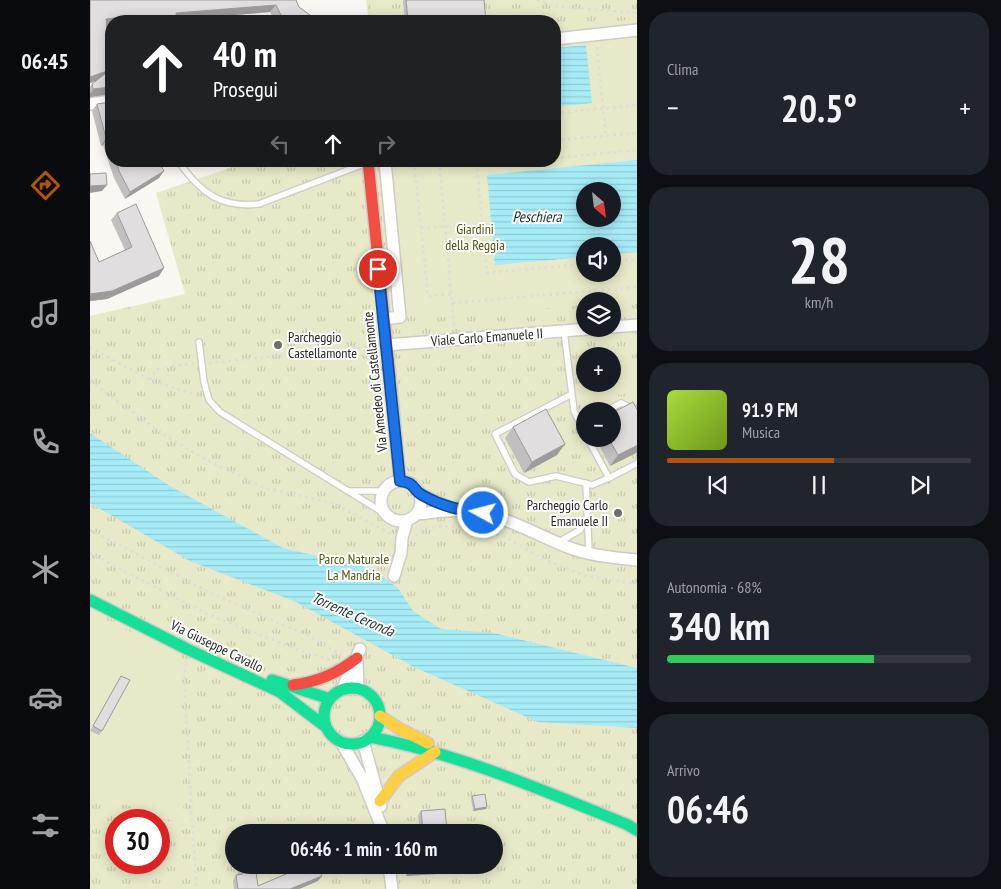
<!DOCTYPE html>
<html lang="it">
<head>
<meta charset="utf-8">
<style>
	:root { --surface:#171b24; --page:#20242c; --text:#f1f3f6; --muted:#9ea1a6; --line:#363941; --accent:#b45309 }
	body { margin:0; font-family:"PT Sans Narrow",sans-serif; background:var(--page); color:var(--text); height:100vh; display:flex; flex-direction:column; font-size:19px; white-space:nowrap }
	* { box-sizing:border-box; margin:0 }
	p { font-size:16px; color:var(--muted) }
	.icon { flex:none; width:28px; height:28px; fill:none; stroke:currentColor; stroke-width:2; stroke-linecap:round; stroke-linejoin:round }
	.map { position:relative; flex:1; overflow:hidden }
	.drawer { display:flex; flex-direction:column; gap:12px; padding:12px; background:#0d0f14; width:364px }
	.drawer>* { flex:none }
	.top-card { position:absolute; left:15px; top:15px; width:456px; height:152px; border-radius:20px; box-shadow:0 2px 12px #0003; background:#202124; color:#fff; overflow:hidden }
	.needle { width:32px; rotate:152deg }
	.controls { position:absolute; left:486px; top:182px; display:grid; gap:10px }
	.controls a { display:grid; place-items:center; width:45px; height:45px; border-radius:50%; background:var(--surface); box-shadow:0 2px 12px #0003; font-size:25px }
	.speed { position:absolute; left:15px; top:809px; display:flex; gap:10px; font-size:25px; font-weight:700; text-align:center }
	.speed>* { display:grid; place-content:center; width:65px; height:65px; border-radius:50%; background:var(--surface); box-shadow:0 2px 12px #0003; line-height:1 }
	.speed .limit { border:8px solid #d22; background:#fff; color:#111 }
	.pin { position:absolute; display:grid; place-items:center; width:42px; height:42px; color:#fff; margin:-21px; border:2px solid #fff; border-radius:50%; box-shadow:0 1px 5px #0007 }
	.me { position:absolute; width:55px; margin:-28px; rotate:277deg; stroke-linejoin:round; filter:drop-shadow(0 0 4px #0008) }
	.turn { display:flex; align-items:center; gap:18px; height:105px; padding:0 25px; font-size:22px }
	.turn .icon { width:65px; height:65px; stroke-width:2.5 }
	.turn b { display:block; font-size:35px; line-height:42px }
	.lanes { display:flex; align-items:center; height:48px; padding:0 25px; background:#0003; justify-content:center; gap:25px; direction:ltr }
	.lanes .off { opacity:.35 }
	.big { font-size:38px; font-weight:800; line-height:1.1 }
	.drawer .card { flex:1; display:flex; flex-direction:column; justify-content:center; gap:8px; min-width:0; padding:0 18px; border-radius:20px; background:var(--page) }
	.drawer .dial { align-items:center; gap:0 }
	.dial b { font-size:65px; line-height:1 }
	.song { display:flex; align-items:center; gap:15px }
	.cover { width:60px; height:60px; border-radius:8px; background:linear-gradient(135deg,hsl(80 70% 55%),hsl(80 70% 35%)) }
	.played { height:5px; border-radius:2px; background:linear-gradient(90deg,var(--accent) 55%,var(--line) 55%) }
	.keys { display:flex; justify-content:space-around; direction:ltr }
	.heat { display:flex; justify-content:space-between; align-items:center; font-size:28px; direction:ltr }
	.charge { height:8px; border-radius:4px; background:linear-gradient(90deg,#34c759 68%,var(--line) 0) }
	.trip { position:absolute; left:135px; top:824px; width:278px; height:50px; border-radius:25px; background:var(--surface); box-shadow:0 2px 12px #0003; font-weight:800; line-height:50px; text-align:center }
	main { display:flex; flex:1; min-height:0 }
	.tab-bar { display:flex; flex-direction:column; width:90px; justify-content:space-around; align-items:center; background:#090b0e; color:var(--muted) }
	.tab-bar .icon { width:35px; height:35px }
	.tab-bar .selected { color:var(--accent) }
	.tab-bar b { font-size:22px; color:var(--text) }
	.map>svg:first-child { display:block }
</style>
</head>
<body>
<main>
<nav class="tab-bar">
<b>06:45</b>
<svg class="icon selected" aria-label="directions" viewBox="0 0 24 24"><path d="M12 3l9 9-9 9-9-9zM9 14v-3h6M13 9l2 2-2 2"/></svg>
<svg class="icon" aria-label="music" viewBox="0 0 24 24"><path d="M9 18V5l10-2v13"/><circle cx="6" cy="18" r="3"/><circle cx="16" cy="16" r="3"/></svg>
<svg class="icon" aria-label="phone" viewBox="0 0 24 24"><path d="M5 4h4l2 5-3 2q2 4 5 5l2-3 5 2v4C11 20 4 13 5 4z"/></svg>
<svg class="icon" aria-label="climate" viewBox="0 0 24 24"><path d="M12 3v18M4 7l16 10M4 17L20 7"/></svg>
<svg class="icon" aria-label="car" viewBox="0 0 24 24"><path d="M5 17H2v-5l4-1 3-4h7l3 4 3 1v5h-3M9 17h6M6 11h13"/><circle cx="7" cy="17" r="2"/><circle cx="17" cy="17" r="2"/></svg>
<svg class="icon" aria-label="filters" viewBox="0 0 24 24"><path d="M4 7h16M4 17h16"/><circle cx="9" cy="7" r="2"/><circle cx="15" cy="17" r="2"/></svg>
</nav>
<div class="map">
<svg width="548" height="889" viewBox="0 0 548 889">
	<defs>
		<pattern id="park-tufts" width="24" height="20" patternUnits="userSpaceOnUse" patternTransform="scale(1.25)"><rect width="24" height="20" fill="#e7e9c8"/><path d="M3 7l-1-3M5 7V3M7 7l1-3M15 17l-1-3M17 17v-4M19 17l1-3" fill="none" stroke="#c6c8ac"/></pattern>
		<pattern id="water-rules" width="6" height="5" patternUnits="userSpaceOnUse" patternTransform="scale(1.25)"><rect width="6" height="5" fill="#a6ecf7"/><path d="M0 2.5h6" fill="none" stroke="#8fcad3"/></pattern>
	</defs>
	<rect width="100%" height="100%" fill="#faf6f2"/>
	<path fill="url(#park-tufts)" fill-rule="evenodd" d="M276 0H547V889H0V316L95 294 66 193 160 161H465V21H279ZM495 191H522V219H495ZM495 246H522V274H495ZM495 301H522V329H495ZM495 356H522V384H495ZM495 411H522V439H495ZM26 820H69V862H26ZM144 832H404V865H144Z"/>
	<path fill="#e7e9c8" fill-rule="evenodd" d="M547 19V301L523 303 522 301H495V305L329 319 315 309 300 161H465V28ZM495 191H522V219H495ZM495 246H522V274H495Z
		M547 358V393L527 395 524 361Z
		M523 361 526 395 493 399 489 364 495 363V384H522Z
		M0 612 89 656 94 825 0 792Z"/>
	<path fill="url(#water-rules)" fill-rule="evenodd" d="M496 45 502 103 465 107V48Z
		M547 160V252L523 254 522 246H495V257L405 265 397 175ZM495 191H522V219H495Z
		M0 433 80 486 193 548 282 569 308 588 323 611 351 629 404 633 547 668V728L448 722 326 668 206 602 100 561 0 503Z"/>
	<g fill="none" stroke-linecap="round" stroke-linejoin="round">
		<defs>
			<path id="lane" d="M129 20V21
				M91 165C112 194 132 208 169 204L276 163
				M474 331 484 411 495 433
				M109 342 114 382 119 400 130 412 297 515
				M482 394 405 434 425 474 439 482 466 476 502 485 519 478
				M516 411 531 403 548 411
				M498 439 519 478 548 463
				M496 483 499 553
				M259 491H293
				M469 542 490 530 497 518"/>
			<path id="street" d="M465 39 548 30
				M0 104 21 101
				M293 319 310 317 295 161
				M522 327 548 325
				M296 345 498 329
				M291 501a20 20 0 1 1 40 0a20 20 0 1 1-40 0Z
				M330 494 363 509
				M326 514C349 512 371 508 394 513 425 521 453 538 483 549 504 556 526 558 548 560
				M304 576 311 553 312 538 317 520
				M267 660 268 689
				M252 690 270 649
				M273 741 291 806
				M251 742 272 778 292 828
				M299 865 302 889"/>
			<path id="fast" d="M0 600 97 649 190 692 236 727
				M182 680 240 699
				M234 716a28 28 0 1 1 56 0a28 28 0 1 1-56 0Z
				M280 737C370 754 452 790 536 824L548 831"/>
			<path id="slow" d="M300 377 310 481
				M290 716 310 729 338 743
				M290 801 309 776 345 752"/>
			<path id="jam" d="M278 161 300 377
				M203 685C228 682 248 673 267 658"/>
		</defs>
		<use href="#lane" stroke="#cecbc8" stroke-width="8"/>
		<use href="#street" stroke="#cecbc8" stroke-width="14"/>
		<use href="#fast" stroke="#cecbc8" stroke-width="14"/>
		<use href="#slow" stroke="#cecbc8" stroke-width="14"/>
		<use href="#jam" stroke="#cecbc8" stroke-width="14"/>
		<path stroke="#dedcdc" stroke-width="2.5" stroke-dasharray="2.5 4" stroke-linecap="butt" d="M447 0 463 6 548 13
			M507 47 516 136
			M465 113 548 105
			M465 140 548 133
			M465 158 548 150
			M324 161 338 296 361 294
			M349 161 362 303 548 287
			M436 161 387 166 397 273 495 264
			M331 228 392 224
			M522 261 548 259
			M362 303 364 325
			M0 347 60 380 109 396
			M119 363 285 346
			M82 366 103 364
			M60 380 66 370 74 367
			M0 381 70 432 118 461 175 488 243 503 303 535
			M0 530 123 594 219 636 251 655
			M325 536 336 529 351 526 370 527 414 536 453 559 496 576 548 584
			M0 553 117 614 212 651 240 660
			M96 663 94 676 96 714 106 882 105 889"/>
		<use href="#lane" stroke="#fefefd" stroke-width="5.5"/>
		<use href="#street" stroke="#fefefd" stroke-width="11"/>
		<use href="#fast" stroke="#16e098" stroke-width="11"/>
		<use href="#slow" stroke="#ffcf43" stroke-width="11"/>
		<use href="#jam" stroke="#f24e42" stroke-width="11"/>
	</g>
	<path fill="#c1bfbf" d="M0 0H206L209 7 228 21H185L180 12 87 20V21H21V25L17 26 20 94 0 97V87L2 84 7 81 0 83Z
		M314 0H394L396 21H315L313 1Z
		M21 102V161H68L69 178 35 199 24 178 13 145 11 146 2 111 7 104Z
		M27 213 69 276 17 299 0 301V241L9 262 35 250 21 220Z
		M423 427 467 455 434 473 415 438Z
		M506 439H522L548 452 520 466Z
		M31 676 12 731 9 735 0 731Z
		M382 796 397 807 396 809 383 811 381 798Z
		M331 811 357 832H330L328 815Z
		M147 865H165L168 886 228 881 209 889H144L143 881 146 875H148Z
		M315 865H349L350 870 347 874 316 876Z"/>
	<path fill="#9d9b9b" d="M186 5 180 12 81 20 86 13Z
		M41 16 38 21H21V25L11 26 16 19Z
		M20 70 15 78 0 83V77Z
		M21 87V94L0 97V94L3 89Z
		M16 138H18L13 145 11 146Z
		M74 171 69 178 35 199 40 192Z
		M17 185 12 191 0 193V186Z
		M74 268 69 276 17 299 0 301V294Z
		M475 444 467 455 434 473 442 462Z
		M548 445V452L520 466 528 455Z
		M397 807 396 809 383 811 385 809Z
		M333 830H341L339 832H331Z
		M350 870 347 874 316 876 319 872Z
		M232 876 228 881 209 889H200Z"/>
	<path fill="#e0dede" stroke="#9d9b9b" d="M0 0H206L209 7 228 21H194L186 5 86 13 87 21H42L41 16 16 19 18 38 21 37V87L3 89 2 84 20 70 0 77Z
		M316 0H394L396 21H376V20L367 21H318Z
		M21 102V148L18 138H16L7 104Z
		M26 161H68L74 171 40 192 29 171Z
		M16 173 17 185 0 186V174Z
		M46 204 74 268 22 291 0 294V241L9 262 42 247 27 213Z
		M543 402 548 411V445L528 455 519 439H522V413Z
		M456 409 475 444 442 462 423 427Z
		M31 676 40 680 12 731 3 726Z
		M395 794 397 807 385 809 382 796Z
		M355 809 357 832H341V830H333L331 811Z
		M152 865H165L168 886 217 865H227L232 876 200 889H148L146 875 153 874Z
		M318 865H349L350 870 319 872Z"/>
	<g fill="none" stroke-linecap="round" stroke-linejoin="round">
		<defs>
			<path id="route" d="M288 269 310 481C326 483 322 489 332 495 353 507 370 510 393 513"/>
		</defs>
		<use href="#route" stroke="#114b97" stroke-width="12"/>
		<use href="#route" stroke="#1a73e8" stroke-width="9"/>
	</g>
	<g fill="#726e6b" stroke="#fff" stroke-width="2">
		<circle cx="188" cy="345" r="5"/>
		<circle cx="528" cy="513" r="5"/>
	</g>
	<g text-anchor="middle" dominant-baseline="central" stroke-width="4" stroke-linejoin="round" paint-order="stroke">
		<g font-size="14" fill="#4f550c" stroke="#fff">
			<text x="385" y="229">Giardini<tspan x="385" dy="16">della Reggia</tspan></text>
			<text x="264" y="559">Parco Naturale<tspan x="264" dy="16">La Mandria</tspan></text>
		</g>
		<g font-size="14" fill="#292522" stroke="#fff" text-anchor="start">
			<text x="198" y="337">Parcheggio<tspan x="198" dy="16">Castellamonte</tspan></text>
			<text x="518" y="505" text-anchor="end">Parcheggio Carlo<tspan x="518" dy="16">Emanuele II</tspan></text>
		</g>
		<g font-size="14" fill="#292522" stroke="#fff">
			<text transform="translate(397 337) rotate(-4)">Viale Carlo Emanuele II</text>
			<text transform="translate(285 382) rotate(-96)">Via Amedeo di Castellamonte</text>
			<text transform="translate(127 646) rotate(26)">Via Giuseppe Cavallo</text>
		</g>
		<g font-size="15" font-style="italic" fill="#162d31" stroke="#fff">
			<text x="447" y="216">Peschiera</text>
			<text transform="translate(263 614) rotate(24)">Torrente Ceronda</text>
		</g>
	</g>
</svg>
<div class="controls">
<a><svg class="needle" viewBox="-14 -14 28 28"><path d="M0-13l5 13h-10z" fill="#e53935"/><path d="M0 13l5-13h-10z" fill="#9ea1a6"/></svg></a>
<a><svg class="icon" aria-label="sound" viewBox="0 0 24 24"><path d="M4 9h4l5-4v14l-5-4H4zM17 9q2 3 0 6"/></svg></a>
<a><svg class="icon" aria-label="layers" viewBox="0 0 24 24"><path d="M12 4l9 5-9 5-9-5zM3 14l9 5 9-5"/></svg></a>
<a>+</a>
<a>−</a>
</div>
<div class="speed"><div class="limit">30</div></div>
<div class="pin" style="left:288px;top:269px;background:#d93025"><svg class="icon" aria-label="arrive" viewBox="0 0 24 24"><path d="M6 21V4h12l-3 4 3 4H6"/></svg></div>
<svg class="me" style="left:393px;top:513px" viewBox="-20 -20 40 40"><circle r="17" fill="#1a73e8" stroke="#fff" stroke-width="3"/><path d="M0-11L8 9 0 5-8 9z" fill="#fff"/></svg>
<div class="trip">06:46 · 1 min · 160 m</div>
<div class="top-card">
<div class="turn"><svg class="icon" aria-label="ahead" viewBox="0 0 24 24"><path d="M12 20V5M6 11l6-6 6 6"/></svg><div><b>40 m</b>Prosegui</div></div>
<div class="lanes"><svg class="icon off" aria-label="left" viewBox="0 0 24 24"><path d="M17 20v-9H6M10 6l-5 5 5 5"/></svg><svg class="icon" aria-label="ahead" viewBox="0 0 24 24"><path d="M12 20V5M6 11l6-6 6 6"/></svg><svg class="icon off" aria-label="right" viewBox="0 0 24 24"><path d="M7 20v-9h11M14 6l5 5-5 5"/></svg></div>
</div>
</div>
<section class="drawer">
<div class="card"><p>Clima</p>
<div class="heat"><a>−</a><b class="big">20.5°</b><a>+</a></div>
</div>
<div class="card dial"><b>28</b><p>km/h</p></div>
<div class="card">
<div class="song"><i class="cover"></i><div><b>91.9 FM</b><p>Musica</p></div></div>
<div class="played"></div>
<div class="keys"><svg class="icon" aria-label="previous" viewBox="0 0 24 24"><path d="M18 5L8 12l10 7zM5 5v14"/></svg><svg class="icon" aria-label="pause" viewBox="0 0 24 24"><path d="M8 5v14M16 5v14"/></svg><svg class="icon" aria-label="next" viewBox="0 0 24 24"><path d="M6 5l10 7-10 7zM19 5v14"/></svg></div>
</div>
<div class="card"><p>Autonomia · 68%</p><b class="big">340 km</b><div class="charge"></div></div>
<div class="card"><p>Arrivo</p><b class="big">06:46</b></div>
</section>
</main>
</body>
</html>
